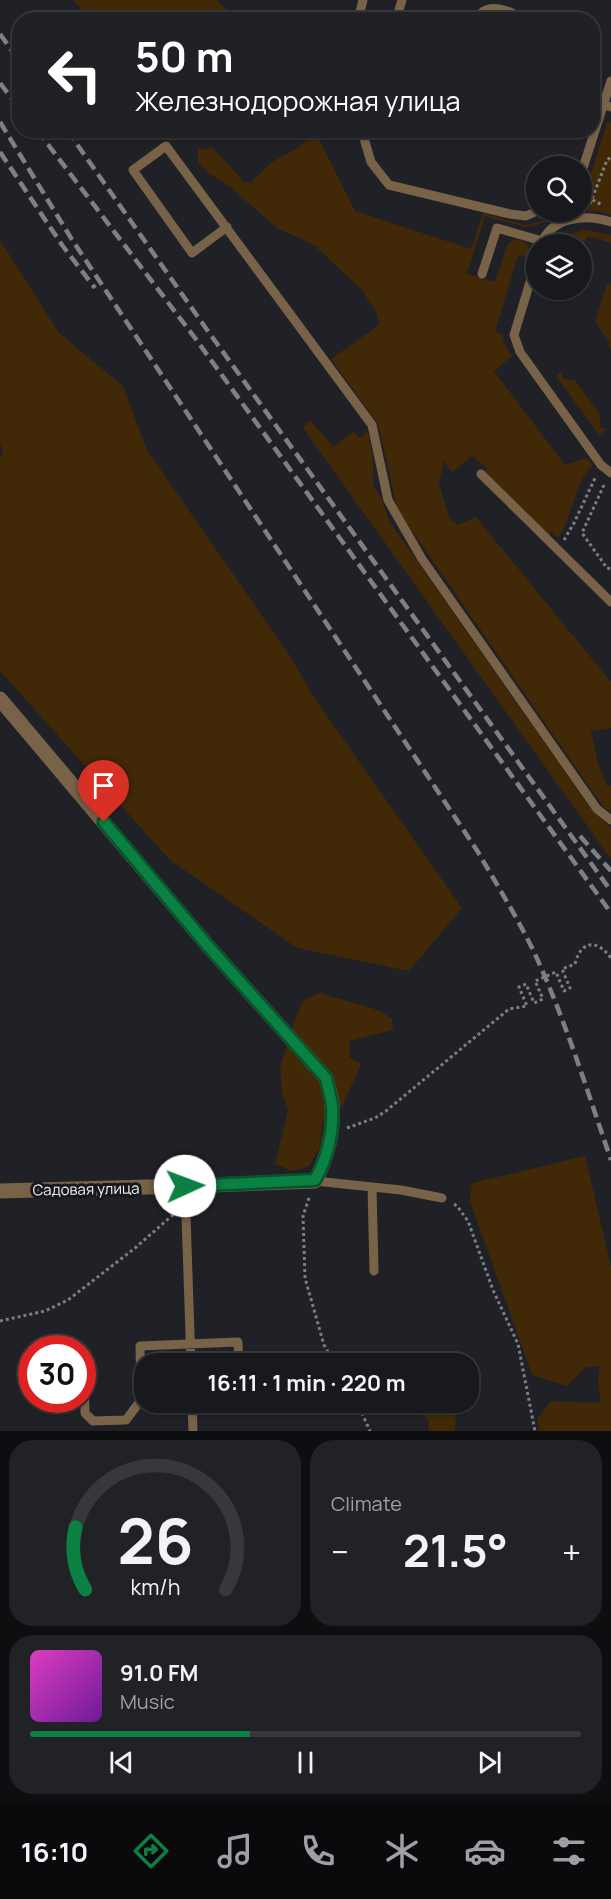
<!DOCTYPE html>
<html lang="en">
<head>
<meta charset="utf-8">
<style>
	:root { --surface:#18191d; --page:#212226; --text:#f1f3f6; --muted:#9fa0a4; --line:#36383b; --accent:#0b8043 }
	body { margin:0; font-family:Manrope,sans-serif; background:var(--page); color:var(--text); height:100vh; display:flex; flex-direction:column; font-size:22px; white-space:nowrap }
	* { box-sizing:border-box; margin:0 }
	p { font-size:20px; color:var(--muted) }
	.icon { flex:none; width:33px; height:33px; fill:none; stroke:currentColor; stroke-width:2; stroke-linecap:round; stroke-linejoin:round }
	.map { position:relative; height:1431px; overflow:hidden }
	.panel { display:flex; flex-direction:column; gap:9px; padding:9px; background:#0d0e10; flex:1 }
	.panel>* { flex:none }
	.top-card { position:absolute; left:12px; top:12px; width:588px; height:126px; border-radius:24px; box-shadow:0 2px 4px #0004,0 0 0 2px var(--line); background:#202124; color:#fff; overflow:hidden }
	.tools { position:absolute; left:526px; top:156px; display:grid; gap:12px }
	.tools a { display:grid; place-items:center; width:66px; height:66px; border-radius:50%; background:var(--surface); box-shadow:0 2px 4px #0004,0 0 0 2px var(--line); font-size:30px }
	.speed { position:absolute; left:18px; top:1335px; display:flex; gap:12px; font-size:30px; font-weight:700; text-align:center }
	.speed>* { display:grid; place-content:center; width:78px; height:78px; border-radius:50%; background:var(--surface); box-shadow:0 2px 4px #0004,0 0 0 2px var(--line); line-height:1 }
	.speed .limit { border:9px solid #d22; background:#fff; color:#111 }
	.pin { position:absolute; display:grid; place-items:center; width:51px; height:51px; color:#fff; margin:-62px -26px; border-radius:50% 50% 50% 0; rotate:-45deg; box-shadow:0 0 6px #0007 }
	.pin .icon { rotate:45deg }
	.me { position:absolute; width:66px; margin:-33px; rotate:88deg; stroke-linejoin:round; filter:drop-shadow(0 0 4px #0008) }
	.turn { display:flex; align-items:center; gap:21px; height:126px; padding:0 24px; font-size:27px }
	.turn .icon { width:78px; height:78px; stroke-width:2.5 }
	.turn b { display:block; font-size:42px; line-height:51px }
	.big { font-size:45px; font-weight:700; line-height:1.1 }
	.panel .widget { flex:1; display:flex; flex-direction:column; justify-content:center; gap:9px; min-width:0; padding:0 21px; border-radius:24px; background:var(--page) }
	.panel .dial { align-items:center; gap:0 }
	.dial svg { height:156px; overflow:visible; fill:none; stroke:var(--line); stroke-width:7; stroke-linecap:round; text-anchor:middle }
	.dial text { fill:var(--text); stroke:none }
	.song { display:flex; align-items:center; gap:18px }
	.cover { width:72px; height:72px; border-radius:9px; background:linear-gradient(135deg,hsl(310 70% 55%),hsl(280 70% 35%)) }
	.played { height:6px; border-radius:3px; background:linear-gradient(90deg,var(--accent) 40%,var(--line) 40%) }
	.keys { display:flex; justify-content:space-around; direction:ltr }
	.heat { display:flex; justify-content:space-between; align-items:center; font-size:33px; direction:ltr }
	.panel .tiles { flex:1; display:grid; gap:9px; grid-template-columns:1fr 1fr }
	.widget:last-child { grid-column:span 2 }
	.trip { position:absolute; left:134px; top:1353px; width:345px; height:60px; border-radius:24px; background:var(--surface); box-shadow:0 2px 4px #0004,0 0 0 2px var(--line); font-weight:700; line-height:60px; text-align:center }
	.dock { display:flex; height:96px; justify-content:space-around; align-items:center; background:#0a0a0c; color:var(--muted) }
	.dock .icon { width:42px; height:42px }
	.dock .active { color:var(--accent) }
	.dock b { font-size:27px; color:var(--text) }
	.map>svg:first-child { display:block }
</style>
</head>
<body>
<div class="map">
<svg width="611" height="1431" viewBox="0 0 611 1431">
	<rect width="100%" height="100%" fill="#202127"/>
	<path fill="#412806" d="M73 0H217L227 10 230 19H90Z
		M607 122 611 123V215L598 211 582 210V195L587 187Z
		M315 131 355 211 471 249 483 213 525 225C542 224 553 212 571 212L533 226 525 227 485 216 467 274 495 282 508 243 517 239C526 242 529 245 531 255L527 257 518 255 495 332 503 335 504 343 512 356 494 371 565 465 587 458 593 466C577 476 572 518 558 538L552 532 549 536 484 472 487 468 472 456 452 472 444 461 439 483 449 518 458 525 476 517 611 682V728L591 731 598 763 607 786H611V811L605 808 595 795 403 518 397 507 378 424 331 359 379 325 376 311 361 289 314 245 277 228 230 187 210 174 198 162V149L213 148 244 182 252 183 255 178 270 164 282 156 300 147Z
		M585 230 611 235V243L588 236 584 242 574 240 572 244H560L567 235Z
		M0 240 59 333 123 386 147 450 290 656 313 696 462 908 409 971 297 948 170 860 0 671V457L3 454 0 441Z
		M611 282V349L608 344 610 343 595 322 607 284 610 285Z
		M562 371V378L575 380 600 414V427L607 430 599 435 556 376Z
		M310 420 333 447 354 431 359 438 368 432 373 459V485L382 499 389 521 591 809 611 828V859L303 428Z
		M320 993 381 1011 392 1019 393 1030 350 1041 349 1057 361 1064 343 1105 323 1121 320 1147 309 1166 292 1171 275 1164 288 1110 282 1093 280 1067 298 1012 303 1001Z
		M585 1156 611 1267V1431H539L537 1419 551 1401 601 1403 598 1379 600 1366 586 1367 567 1386 532 1375 470 1201 472 1183Z
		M421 1403H456L455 1431H428L429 1420 418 1411Z"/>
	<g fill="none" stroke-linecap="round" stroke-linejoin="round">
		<path stroke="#7d7e83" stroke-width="3" stroke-dasharray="3 3" stroke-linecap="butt" d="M582 194 602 205
			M590 204 607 160 611 157
			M604 485 582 533 607 568 611 569
			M564 540 574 523 596 476
			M347 1128 375 1118 386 1111 509 1009 527 1006 519 987 526 984 534 1003 543 999 535 981 556 972 564 991 570 988 562 969 575 964C581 940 597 939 611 958
			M309 1198 303 1216 305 1278 324 1345 335 1364
			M454 1204 457 1206 468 1221 493 1290 518 1344 535 1431
			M0 1321 45 1311 68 1300 135 1248 174 1214
			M357 1402 370 1431"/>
		<path stroke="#786248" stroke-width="9" d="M358 20 363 0
			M396 20 402 0
			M477 20C485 0 509 10 525 20
			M592 102 611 107
			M365 130 363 135 371 162 389 185 510 214 526 216 537 211
			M582 171 611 81
			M227 227 192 253 133 170 166 146 372 425 388 500 422 559 597 809 611 820
			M541 244C552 216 586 214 611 222
			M537 259 514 335 520 352 601 465 611 473
			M482 274 497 228 542 241
			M481 474 611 602
			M315 1181 401 1190 442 1198
			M185 1186 191 1364
			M372 1187 374 1271
			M84 1363 85 1413 93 1421 126 1420 141 1400
			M144 1400H141L140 1346 238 1342 239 1364
			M192 1402 193 1431"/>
		<path stroke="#786248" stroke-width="15" d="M0 699 208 946 326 1078C328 1087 332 1097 332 1106 334 1131 327 1159 315 1181L185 1186 0 1191"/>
		<path stroke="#7f8085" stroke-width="4.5" stroke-dasharray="12 6" stroke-linecap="butt" d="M0 34 20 62
			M0 83 20 109
			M0 122 71 238 478 852C497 885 517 917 534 952 565 1019 587 1090 611 1160
			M37 130 195 338 611 913
			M67 130 205 327 611 891
			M0 152 62 245 95 288
			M580 836 611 871"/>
	</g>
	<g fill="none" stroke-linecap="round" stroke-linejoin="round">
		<defs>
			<path id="route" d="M104 822 208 946 326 1078C328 1087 331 1097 332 1106 334 1131 327 1159 315 1180L185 1186"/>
		</defs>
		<use href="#route" stroke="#07532c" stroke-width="15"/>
		<use href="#route" stroke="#0b8043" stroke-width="10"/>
	</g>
	<g text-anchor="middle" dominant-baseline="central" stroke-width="6" stroke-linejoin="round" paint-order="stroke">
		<g font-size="15" fill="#f2f3f7" stroke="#17181d">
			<text transform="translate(86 1189) rotate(-1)">Садовая улица</text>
		</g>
	</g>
</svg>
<div class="tools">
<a><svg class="icon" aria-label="search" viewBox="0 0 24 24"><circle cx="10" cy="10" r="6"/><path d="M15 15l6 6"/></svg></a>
<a><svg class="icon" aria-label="layers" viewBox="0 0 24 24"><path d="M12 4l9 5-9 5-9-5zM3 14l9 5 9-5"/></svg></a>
</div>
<div class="speed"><div class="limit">30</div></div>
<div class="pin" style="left:104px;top:822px;background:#d93025"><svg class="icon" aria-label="arrive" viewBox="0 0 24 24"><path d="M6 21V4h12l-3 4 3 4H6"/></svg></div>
<svg class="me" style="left:185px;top:1186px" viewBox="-20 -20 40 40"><circle r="19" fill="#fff"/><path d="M0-13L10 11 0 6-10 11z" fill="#0b8043"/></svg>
<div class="trip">16:11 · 1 min · 220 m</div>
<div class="top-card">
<div class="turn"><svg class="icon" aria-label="left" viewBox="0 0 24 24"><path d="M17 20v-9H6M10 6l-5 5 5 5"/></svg><div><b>50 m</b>Железнодорожная улица</div></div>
</div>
</div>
<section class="panel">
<div class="tiles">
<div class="widget dial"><svg viewBox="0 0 100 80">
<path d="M14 69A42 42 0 1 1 86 69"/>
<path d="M14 69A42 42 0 0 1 9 37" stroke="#0b8043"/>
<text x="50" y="56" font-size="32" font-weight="700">26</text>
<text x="50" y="72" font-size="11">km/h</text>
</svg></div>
<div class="widget"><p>Climate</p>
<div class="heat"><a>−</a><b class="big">21.5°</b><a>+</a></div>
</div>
<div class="widget">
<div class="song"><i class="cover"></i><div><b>91.0 FM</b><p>Music</p></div></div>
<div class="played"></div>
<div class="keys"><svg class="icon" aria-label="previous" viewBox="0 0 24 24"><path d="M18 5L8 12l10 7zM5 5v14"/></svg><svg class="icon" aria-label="pause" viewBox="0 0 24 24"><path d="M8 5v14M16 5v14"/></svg><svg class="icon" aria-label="next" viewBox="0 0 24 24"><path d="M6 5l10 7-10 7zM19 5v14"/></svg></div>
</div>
</div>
</section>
<nav class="dock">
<b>16:10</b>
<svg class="icon active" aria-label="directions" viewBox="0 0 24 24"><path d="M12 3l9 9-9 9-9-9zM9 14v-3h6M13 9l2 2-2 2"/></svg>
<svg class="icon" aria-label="music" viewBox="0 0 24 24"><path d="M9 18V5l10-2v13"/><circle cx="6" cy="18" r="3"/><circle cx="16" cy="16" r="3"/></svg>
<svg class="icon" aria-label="phone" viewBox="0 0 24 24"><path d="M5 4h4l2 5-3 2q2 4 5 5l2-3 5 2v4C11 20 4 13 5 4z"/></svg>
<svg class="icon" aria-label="climate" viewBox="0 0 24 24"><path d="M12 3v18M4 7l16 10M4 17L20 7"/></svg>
<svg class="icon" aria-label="car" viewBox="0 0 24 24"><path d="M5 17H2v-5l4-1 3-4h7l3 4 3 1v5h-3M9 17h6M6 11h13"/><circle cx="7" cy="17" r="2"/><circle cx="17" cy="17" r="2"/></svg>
<svg class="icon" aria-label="filters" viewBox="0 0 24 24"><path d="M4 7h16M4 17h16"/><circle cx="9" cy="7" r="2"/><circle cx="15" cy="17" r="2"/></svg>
</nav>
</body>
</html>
